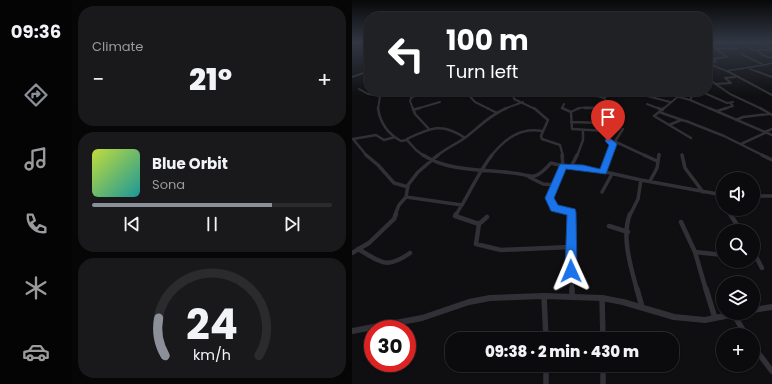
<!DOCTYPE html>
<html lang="en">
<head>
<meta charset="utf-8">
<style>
	:root { --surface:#0b0b0d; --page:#19191b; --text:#f1f3f6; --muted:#9a9b9d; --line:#2b2b2e; --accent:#8c9099 }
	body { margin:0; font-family:Poppins,sans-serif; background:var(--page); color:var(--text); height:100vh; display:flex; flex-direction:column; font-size:15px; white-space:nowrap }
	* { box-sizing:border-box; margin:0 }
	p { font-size:13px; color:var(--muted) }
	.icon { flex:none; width:22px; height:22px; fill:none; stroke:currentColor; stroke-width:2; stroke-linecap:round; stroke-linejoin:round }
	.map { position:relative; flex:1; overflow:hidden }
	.sheet { display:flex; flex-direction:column; gap:6px; padding:6px; background:#060607; width:280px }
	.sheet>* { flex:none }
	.banner { position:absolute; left:12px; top:12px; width:348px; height:84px; border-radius:16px; box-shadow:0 1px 3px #0004,0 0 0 1px var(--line); background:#202124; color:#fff; overflow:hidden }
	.fabs { position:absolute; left:364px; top:172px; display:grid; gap:8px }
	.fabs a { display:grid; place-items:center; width:44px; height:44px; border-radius:50%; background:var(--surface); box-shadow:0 1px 3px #0004,0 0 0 1px var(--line); font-size:20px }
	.speed { position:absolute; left:12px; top:320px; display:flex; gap:8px; font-size:20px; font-weight:700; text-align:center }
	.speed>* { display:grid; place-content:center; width:52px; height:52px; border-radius:50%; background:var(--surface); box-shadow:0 1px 3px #0004,0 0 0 1px var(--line); line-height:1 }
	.speed .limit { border:6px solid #d22; background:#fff; color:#111 }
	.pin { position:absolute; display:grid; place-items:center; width:34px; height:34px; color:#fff; margin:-41px -17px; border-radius:50% 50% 50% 0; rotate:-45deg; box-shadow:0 0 4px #0007 }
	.pin .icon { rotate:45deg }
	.me { position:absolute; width:44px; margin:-22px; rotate:359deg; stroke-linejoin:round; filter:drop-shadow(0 0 3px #0008) }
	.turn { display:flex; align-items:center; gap:14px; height:84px; padding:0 16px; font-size:18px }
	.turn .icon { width:52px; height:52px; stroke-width:2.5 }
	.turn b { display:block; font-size:28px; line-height:34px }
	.big { font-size:30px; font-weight:800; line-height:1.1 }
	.sheet .card { flex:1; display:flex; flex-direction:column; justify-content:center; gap:6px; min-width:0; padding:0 14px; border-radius:16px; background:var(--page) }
	.sheet .dial { align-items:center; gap:0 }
	.dial svg { height:104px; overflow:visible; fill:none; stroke:var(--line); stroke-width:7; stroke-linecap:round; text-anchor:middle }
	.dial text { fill:var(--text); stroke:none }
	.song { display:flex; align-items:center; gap:12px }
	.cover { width:48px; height:48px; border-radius:6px; background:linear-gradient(135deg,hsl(70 70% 55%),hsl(180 70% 35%)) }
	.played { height:4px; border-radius:2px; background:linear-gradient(90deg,var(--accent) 75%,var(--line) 75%) }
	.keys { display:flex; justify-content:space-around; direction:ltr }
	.heat { display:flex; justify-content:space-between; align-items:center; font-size:22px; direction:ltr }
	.trip { position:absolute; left:93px; top:332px; width:234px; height:40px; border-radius:16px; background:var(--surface); box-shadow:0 1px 3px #0004,0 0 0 1px var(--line); font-weight:800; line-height:40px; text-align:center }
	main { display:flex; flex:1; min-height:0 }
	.menu { display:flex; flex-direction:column; width:72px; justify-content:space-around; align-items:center; background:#040405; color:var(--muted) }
	.menu .icon { width:28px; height:28px }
	.menu .on { color:var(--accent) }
	.menu b { font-size:18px; color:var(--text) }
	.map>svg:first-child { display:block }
</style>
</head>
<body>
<main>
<nav class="menu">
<b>09:36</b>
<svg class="icon on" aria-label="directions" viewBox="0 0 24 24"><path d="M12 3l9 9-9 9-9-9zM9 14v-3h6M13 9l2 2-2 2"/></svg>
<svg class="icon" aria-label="music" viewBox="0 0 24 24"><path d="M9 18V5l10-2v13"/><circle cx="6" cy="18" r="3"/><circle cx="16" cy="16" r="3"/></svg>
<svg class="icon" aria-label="phone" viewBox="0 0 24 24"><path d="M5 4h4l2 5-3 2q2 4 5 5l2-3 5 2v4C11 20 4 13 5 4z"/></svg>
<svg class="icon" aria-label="climate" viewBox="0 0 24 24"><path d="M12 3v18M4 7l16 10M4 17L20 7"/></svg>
<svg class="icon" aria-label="car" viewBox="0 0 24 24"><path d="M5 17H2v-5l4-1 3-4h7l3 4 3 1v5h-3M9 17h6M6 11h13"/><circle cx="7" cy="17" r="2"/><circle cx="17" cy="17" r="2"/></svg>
</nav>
<section class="sheet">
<div class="card"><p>Climate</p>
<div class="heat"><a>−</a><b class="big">21°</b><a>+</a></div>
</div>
<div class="card">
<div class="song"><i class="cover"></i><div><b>Blue Orbit</b><p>Sona</p></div></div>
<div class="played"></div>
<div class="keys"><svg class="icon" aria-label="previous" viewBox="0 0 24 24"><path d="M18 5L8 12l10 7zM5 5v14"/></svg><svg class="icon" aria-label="pause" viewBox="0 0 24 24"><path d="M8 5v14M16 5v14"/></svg><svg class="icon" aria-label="next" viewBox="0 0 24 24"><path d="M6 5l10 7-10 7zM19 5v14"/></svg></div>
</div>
<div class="card dial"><svg viewBox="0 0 100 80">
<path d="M14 69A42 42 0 1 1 86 69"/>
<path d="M14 69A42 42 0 0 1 9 40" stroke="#8c9099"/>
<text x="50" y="56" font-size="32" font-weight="700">24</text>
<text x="50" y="72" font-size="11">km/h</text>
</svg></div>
</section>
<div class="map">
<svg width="420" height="384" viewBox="0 0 420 384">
	<rect width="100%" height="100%" fill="#0f0f11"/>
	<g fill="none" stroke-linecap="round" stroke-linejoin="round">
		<path stroke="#303036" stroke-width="1.5" d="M370 42 385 49 378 48 380 50
			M392 42 400 50H420
			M393 42 411 44 420 49
			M355 43 375 57 361 59
			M364 49 378 48
			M407 51 410 55 420 58
			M355 53 364 62H357
			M355 63 377 72
			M412 65 420 63
			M398 69 406 72
			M374 71 412 65 389 54
			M14 72 17 71"/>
		<path stroke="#303036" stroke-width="2" d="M375 71 420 95
			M404 71 420 77
			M0 77 17 71
			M355 78 378 94 410 109
			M364 84 379 83 373 78 383 77
			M7 89 16 94 28 96 26 109
			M113 91 123 102 137 109
			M165 91 161 94 162 99 183 109
			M273 91 281 92
			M306 91 338 100 359 109
			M348 91 375 103 381 102
			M280 92 318 102
			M333 92 341 95 338 100
			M223 95 238 94 252 98 262 91
			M28 96 47 91
			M212 104 210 108 212 109
			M295 104 308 109
			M61 109 58 101 59 98 72 91
			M64 109 88 102
			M152 109 171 102
			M225 109C235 104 241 113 255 102L252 98
			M311 109 328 95 337 91
			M371 109 381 106 379 104"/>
		<path stroke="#303036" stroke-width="2.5" d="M26 108C28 123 36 134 49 141L55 140 64 150 72 156
			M61 108 63 114 76 128
			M135 108 145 113
			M182 108 196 120 189 136 190 139 208 145 211 156
			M210 108 219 112
			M227 108 219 112 220 129 254 131 255 138 261 143 257 156
			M233 108H245
			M306 108 311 110
			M312 108 302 116 339 138
			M357 108 420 135
			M408 108 420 115
			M61 110 68 108
			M365 111 375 108
			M307 112 330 120
			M384 120 391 117 417 114
			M219 122 252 123 254 131
			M317 125 329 120 334 121 372 136 412 156
			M413 132 420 129
			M1 139 15 156
			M1 139 24 135 32 140 43 137
			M55 139C78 128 90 122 113 138
			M264 142 294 156
			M262 143 271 129
			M389 144 415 132
			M85 156C94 148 105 144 114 137 127 127 139 114 155 108
			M139 156C153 139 168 127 190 131
			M225 156 231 140V131
			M307 156V154"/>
		<path stroke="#303036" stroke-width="3.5" d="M14 155 26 165 42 183 56 187
			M71 155C97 172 131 169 161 173 168 173 176 177 182 176 189 175 194 168 199 163L211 166 210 173 198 198 202 208 219 212V215
			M210 155 211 166 231 167 289 180 286 199 278 215
			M292 155 305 161
			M330 155 333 168 351 192
			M410 155 420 160
			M219 167 225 155
			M251 172 257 155
			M177 177 191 184 203 185
			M289 180 371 195
			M298 181 305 168 307 155
			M250 192 260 174
			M367 194 371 201
			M401 196H420
			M54 197 110 205C120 188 128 170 140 155
			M375 209 379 215
			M43 215 47 205 54 197 56 185 66 172 86 155
			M104 215 109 206"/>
		<path stroke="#303036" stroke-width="4.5" d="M104 214 103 216 127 224
			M219 214 220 290
			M278 214C269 236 279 268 285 290
			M378 214 389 231
			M135 217 127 224 124 244 149 250 218 247
			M329 222 343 252 354 290
			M257 226 276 232
			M6 249C29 262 34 270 58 253
			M401 251 410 268
			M343 252 371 255
			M0 253 17 243 42 219 44 214"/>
		<path stroke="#303036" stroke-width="5.5" d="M220 289V296
			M285 289 290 307
			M354 289 363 318
			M192 296 194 339
			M250 298 251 339
			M382 315 394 335
			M401 346 420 371
			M194 365V384
			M251 365V384"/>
		<path stroke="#303036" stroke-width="6" d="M401 310 420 307
			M0 331 70 318 117 302 138 298 192 296 250 298 271 302 322 317 353 320 388 313"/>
	</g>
	<linearGradient id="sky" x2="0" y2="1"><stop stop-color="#080809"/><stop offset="0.44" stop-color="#313743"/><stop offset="1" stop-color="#313743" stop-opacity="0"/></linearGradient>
	<rect width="420" height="96" fill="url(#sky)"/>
	<path fill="#1a73e8" stroke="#114b97" d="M254 139H259L265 144 254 174 214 169 202 198 206 205 223 209 224 212 225 271 223 275 219 277 215 275 213 271 215 215 199 211 193 198 208 164 231 165 248 169 257 145 253 141Z"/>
</svg>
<div class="fabs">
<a><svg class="icon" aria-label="sound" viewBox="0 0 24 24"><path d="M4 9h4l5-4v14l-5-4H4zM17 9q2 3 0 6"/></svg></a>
<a><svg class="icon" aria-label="search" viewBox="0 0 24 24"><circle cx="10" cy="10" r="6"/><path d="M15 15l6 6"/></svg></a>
<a><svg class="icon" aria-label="layers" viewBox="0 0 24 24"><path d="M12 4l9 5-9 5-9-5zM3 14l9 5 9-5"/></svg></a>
<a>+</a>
</div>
<div class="speed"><div class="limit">30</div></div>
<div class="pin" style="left:256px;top:141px;background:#d93025"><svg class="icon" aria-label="arrive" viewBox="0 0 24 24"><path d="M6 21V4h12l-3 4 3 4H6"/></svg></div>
<svg class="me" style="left:219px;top:271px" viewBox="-20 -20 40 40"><path d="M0-17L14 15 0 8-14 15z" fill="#1a73e8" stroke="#fff" stroke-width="4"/></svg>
<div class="trip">09:38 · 2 min · 430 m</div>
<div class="banner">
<div class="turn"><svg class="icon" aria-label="left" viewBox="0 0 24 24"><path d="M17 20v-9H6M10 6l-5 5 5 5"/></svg><div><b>100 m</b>Turn left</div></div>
</div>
</div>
</main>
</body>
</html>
